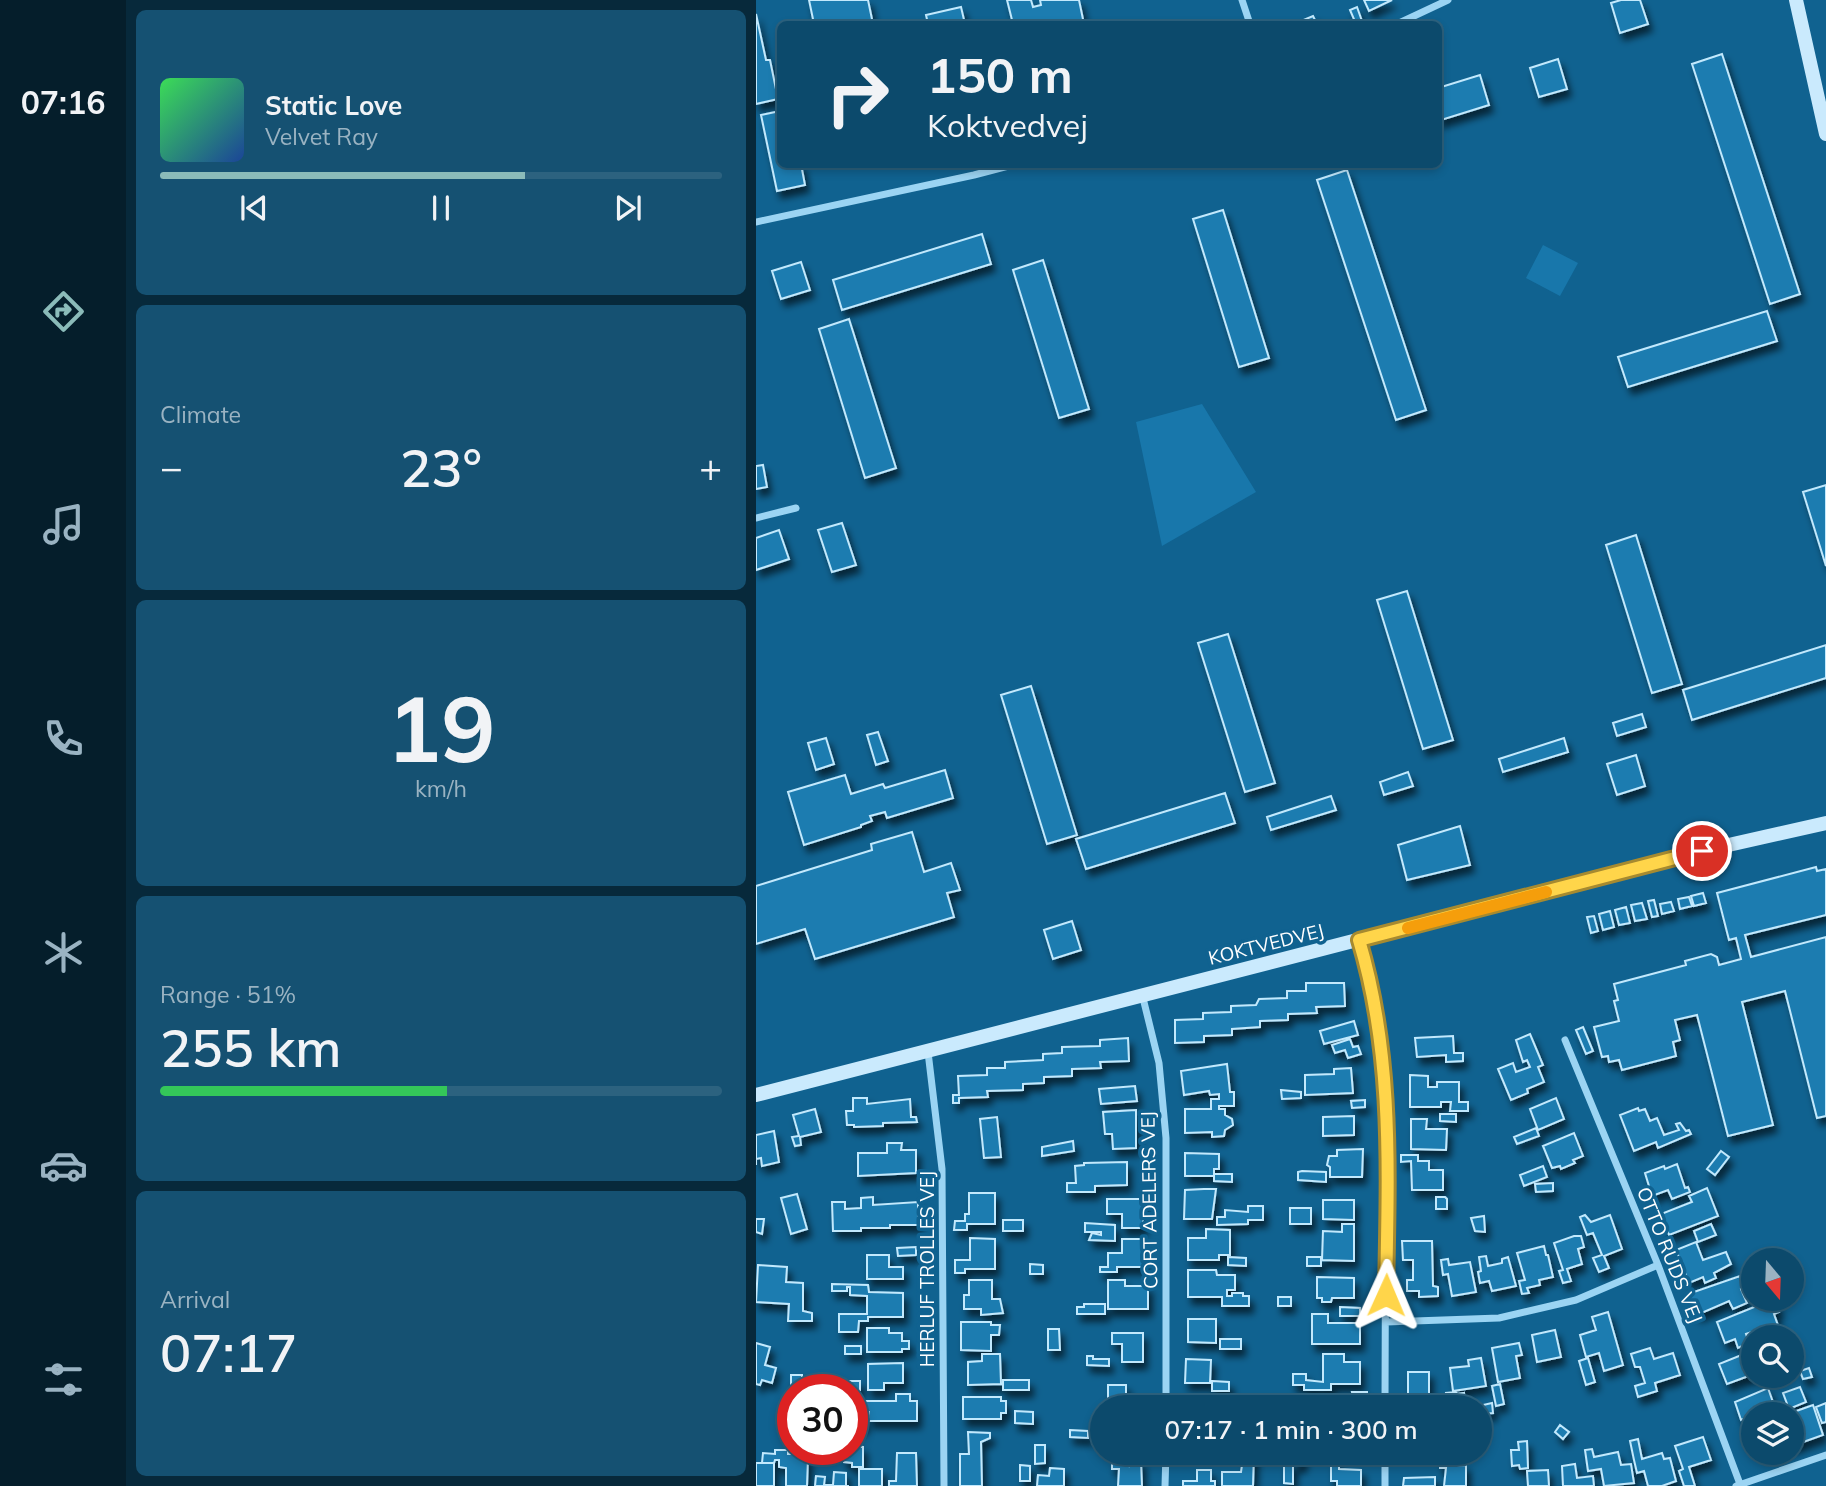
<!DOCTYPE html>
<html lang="en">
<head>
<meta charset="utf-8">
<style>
	:root { --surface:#0c4a6c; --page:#155172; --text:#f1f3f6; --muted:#9ab3c2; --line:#2c627f; --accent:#8bbbb9 }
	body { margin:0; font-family:Mulish,sans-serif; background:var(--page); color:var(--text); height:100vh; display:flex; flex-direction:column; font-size:26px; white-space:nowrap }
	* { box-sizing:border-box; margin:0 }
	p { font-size:23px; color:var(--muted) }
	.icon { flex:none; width:38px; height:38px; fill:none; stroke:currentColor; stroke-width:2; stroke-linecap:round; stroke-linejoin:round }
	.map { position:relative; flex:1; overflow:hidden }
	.drawer { display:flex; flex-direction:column; gap:10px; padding:10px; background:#07293b; width:630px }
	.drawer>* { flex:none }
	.top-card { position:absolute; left:21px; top:21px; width:665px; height:147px; border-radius:10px; box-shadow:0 4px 10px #0003,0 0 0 2px var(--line); background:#0c4a6c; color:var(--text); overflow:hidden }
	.needle { width:46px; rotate:161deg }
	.tools { position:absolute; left:985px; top:1248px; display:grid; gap:14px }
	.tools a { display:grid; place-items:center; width:63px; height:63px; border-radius:50%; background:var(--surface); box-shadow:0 4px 10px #0003,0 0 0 2px var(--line); font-size:35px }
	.speed { position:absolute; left:21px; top:1374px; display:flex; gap:14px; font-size:35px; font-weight:700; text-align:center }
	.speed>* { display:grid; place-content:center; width:91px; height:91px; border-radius:50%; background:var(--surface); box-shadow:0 4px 10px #0003,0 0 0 2px var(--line); line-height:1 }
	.speed .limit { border:10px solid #d22; background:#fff; color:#111 }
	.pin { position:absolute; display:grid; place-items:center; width:60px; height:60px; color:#fff; margin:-30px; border:4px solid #fff; border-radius:50%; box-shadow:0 2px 7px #0007 }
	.me { position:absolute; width:77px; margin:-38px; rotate:1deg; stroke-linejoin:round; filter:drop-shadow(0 0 5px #0008) }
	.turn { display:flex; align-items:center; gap:24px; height:147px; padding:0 35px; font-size:32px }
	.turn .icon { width:91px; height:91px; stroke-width:2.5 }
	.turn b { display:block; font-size:49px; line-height:60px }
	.big { font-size:52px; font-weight:600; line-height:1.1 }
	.drawer .widget { flex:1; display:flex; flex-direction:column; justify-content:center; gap:10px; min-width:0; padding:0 24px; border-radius:10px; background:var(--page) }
	.drawer .dial { align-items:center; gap:0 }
	.dial b { font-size:91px; line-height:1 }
	.song { display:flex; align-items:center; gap:21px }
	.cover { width:84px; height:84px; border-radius:10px; background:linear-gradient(135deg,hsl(130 70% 55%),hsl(220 70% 35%)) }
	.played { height:7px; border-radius:4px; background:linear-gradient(90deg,var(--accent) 65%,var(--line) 65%) }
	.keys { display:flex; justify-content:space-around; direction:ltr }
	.heat { display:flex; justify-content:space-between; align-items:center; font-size:38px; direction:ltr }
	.charge { height:10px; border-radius:5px; background:linear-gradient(90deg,#34c759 51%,var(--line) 0) }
	.trip { position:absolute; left:334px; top:1395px; width:402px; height:70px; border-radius:35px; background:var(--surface); box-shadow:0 4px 10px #0003,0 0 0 2px var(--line); font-weight:600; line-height:70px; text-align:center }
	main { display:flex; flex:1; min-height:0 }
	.tab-bar { display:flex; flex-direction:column; width:126px; justify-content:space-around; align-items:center; background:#051e2b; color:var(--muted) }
	.tab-bar .icon { width:49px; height:49px }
	.tab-bar .on { color:var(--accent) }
	.tab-bar b { font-size:32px; color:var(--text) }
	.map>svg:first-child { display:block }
</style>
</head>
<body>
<main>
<nav class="tab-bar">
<b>07:16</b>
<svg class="icon on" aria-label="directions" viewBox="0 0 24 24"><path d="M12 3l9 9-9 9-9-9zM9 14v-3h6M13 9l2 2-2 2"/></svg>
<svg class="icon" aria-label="music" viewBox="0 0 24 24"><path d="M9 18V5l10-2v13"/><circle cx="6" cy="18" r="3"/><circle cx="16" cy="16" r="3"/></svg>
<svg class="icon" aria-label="phone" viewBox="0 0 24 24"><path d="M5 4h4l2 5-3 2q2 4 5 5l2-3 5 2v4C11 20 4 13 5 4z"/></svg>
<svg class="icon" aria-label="climate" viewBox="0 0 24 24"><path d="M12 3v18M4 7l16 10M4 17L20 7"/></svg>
<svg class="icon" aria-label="car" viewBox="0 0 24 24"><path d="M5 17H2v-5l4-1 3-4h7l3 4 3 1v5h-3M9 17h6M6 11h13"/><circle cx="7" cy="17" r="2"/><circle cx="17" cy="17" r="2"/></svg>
<svg class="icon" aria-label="filters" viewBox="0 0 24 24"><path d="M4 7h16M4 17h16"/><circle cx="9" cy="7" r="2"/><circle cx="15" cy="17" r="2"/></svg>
</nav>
<section class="drawer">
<div class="widget">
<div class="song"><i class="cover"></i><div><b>Static Love</b><p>Velvet Ray</p></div></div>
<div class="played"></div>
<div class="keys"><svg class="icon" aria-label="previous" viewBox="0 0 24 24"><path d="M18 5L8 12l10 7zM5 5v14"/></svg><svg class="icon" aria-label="pause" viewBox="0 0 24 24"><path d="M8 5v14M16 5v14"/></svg><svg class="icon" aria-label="next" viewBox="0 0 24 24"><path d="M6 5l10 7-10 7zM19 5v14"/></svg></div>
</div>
<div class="widget"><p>Climate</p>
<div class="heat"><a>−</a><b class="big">23°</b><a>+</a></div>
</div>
<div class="widget dial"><b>19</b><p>km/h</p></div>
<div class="widget"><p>Range · 51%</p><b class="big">255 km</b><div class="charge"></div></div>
<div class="widget"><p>Arrival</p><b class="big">07:17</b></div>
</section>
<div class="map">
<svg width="1070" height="1486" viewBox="0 0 1070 1486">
	<defs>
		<filter id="shadow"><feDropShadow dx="4" dy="7" stdDeviation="3.5" flood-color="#0009"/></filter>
	</defs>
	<rect width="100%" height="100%" fill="#106290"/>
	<path fill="#1877ab" d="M787 245 822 263 804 296 770 278Z
		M446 404 500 492 406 546 380 422Z"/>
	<path fill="#1e7cb0" stroke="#c2e9fd" stroke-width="2" filter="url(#shadow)" d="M53 0H112L117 24H58Z
		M251 0H275L277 7 285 5 284 0H323L328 24H257Z
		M608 0H636L613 11Z
		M865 0H884L892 24 864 33 855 3Z
		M205 7 209 24H172L170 15Z
		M601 7 607 24H600L594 10Z
		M0 14 10 60H14L22 99 0 104Z
		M557 16 561 24H538Z
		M966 54 1044 294 1014 304 936 64Z
		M802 59 811 89 783 97 774 68Z
		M724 75 733 105 682 121V88Z
		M24 111V164H45L49 185 21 191 5 115Z
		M591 170 670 410 640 420 561 180Z
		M467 210 513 358 483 367 437 219Z
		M226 234 235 264 86 310 77 280Z
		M287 260 333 409 303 418 257 270Z
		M45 262 54 290 25 299 16 271Z
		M1011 311 1021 341 872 387 862 357Z
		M93 319 140 468 109 478 63 329Z
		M7 465 11 487 0 489V466Z
		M1070 485V566L1047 492Z
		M86 523 100 565 76 572 62 530Z
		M23 530 33 559 0 570V538Z
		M880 535 926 684 896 693 850 545Z
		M651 591 697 740 667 749 621 600Z
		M472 634 519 783 489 792 442 643Z
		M1070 645V678L936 720 927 690Z
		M275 686 321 835 291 844 245 695Z
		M886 714 890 727 861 736 857 723Z
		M122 732 132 761 120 765 111 735Z
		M70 738 78 764 60 770 52 743Z
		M808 738 812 752 747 772 743 759Z
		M880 755 889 786 861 795 851 764Z
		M189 770 197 798 131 818 129 812 114 816 116 821 105 825V827L48 845 32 792 89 775 95 794 127 784 129 788Z
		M652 772 657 786 628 795 624 782Z
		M469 793 479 823 330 869 320 839Z
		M575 796 580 810 515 830 511 817Z
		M704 826 714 865 651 880 642 845Z
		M156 832 168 872 195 863 204 890 191 893 198 917 59 959 49 929 0 944V886L116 850 115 844Z
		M1060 867 1061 871 1070 869V915L989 935 995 957 1070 937V1116L1061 1118 1029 991 986 1002 1017 1125 972 1136 941 1015 919 1020 924 1040 917 1042 920 1056 866 1070 863 1060 853 1062 852 1056 846 1057 838 1027 863 1021 858 1001 862 1000 858 984 930 965 929 961 955 954 961 957 963 965 985 959 980 938 973 940 961 893Z
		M947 893 950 903 938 906 935 896Z
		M933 897 936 906 924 909 922 899Z
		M898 900 902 916 896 917 892 901Z
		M915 902 918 911 906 914 904 904Z
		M886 903 891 919 879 921 875 905Z
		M870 907 874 923 863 925 859 910Z
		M854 911 858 927 847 930 843 914Z
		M838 916 842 931 835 933 831 917Z
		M316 921 325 950 297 959 288 930Z
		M550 983H588L589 1006 560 1007 561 1013 532 1014V1020L504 1021V1027L476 1029V1035L448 1036V1042L419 1043V1020L447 1019V1013L475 1012V1006L500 1005 503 999 531 998V991H550Z
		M598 1021 602 1035 568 1044 564 1031Z
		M827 1027 837 1051 830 1054 820 1030Z
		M774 1034 787 1065 782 1067 788 1082 771 1089 772 1093 755 1100 742 1069 757 1063 760 1072 774 1067 771 1060 767 1062 760 1040Z
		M697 1036 698 1053H707V1061L690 1062V1055L661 1057 659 1038Z
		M372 1038 373 1061 344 1062 345 1068 316 1069V1076L288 1077V1083L267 1084V1090L231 1091 232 1097 203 1098V1103H197V1095H203L202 1076 231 1075V1068H249V1062L287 1060V1054L306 1053V1047L344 1046V1040Z
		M594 1039 597 1047 602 1046 605 1054 592 1058 589 1050 579 1053 576 1045Z
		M471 1064 474 1092H478V1106H463V1109H469V1115L476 1119 477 1125 469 1130 468 1136 456 1137V1132L429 1133V1109H455V1099H463V1094L454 1095 453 1091 428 1095 425 1071Z
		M595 1068 597 1093 549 1095V1075L578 1074V1069Z
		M654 1075 672 1076V1087H681V1082H703V1102H712V1111H694L695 1102H685V1107H654Z
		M379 1086 381 1101 345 1104 343 1089Z
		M525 1090 545 1092V1098L526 1099Z
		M97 1098H111V1104L154 1099 155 1117H160L161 1122 127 1123V1126L98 1127V1125H91L90 1111H97Z
		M800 1098 808 1119 782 1130 774 1109Z
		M609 1100V1107L596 1108 595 1101Z
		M882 1108 883 1111 889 1109 894 1121 901 1118 908 1135 923 1130 920 1124 924 1123 930 1131 933 1130 935 1134 902 1148 900 1142 878 1151 864 1115Z
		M59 1109 65 1132 44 1137 45 1145 39 1146 36 1137 43 1136 37 1115Z
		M380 1110V1148L357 1149 356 1134H349L347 1112Z
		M684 1114H700V1122L684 1121Z
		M598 1116V1135L567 1136V1117Z
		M241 1117 245 1157 228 1158 224 1119Z
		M655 1119H671L670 1129H691L690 1150 655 1149Z
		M780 1128 783 1136 761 1144 758 1137Z
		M18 1131 23 1162 6 1166 5 1158 0 1159V1165V1135Z
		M818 1133 827 1156 817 1160 819 1163 805 1169 804 1166 796 1168 787 1146Z
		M317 1141 318 1151 286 1156V1147Z
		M131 1143H146L145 1150H160V1173L102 1176V1153H131Z
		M607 1149 606 1177H574V1167L571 1165 573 1156H581V1150Z
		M965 1151 973 1157 959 1175 951 1169Z
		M429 1153 463 1154V1169H458V1174H476V1182L458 1181V1176H429Z
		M645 1155H662V1161H673V1170H687V1190H656L655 1161 645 1162Z
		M371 1162V1185L339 1186V1192H311V1183H320L319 1166 328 1165V1163Z
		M921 1164 929 1188 932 1187 934 1192 916 1199 912 1190 896 1196 889 1173 908 1166 909 1169Z
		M787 1166 791 1177 768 1186 764 1175Z
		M546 1171 570 1172V1182L542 1180V1172Z
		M797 1183V1191L780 1192 779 1184Z
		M951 1188 962 1216 913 1235 905 1214 936 1202 933 1196Z
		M448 1189H460L456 1219H428L429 1190Z
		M213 1193H239V1224H211V1230H198L199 1221H209V1214H213Z
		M41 1194 51 1229 35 1234 25 1198Z
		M117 1197V1205L162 1202V1225H134V1228H105V1231H77L76 1202H89V1209L105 1208V1198Z
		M680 1197H689L691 1199V1209H680Z
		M351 1199H387V1228H366V1214H351Z
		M567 1200H598V1220L567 1219Z
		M492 1206H507V1220H492V1224L461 1225V1217H469V1210L492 1212Z
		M534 1208H555V1224H534Z
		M829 1215 835 1222 854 1215 866 1249 848 1256 853 1268 843 1272 837 1258 846 1255 837 1233 831 1235 824 1217Z
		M728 1216 729 1232 719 1231 715 1218Z
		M0 1219H8L6 1234 0 1232Z
		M247 1220H267V1231H247Z
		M329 1223 359 1225V1241L333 1240 336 1233 345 1235V1232H329Z
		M586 1224H598V1261L566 1260 567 1231 586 1232Z
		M955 1224 960 1235 942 1242 938 1231Z
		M450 1229 474 1230V1255H463V1260H432V1238H450Z
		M818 1236H825L828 1247 822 1249 826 1264 811 1269 815 1281 807 1283 803 1271 807 1270 798 1243Z
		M214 1238 239 1239V1269H209V1273H199V1260H214Z
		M366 1239H387V1267H361V1272H344V1267H352V1253H366Z
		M646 1241H676L677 1286 682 1287V1296L663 1297V1291H651V1280H657V1260H647Z
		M940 1242 947 1260 970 1252 975 1264 958 1273 960 1278 949 1283 947 1277 933 1283 920 1250Z
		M788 1246 790 1255H792L797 1277 783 1280 784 1285 771 1288 773 1293 766 1294 763 1281 769 1280 761 1253Z
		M160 1247V1255L142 1256 141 1248Z
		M111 1255H133V1267H147V1279H111Z
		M730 1256 732 1266 746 1263V1259L752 1257 760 1286 736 1291 733 1281 724 1283 722 1272 725 1271 723 1257Z
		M472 1257 490 1258V1266L472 1265Z
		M551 1257H565V1266H551Z
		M692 1259 693 1265 714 1262 720 1292 696 1296 692 1274 687 1275 685 1260Z
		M274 1264 287 1265V1274H274Z
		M2 1265 31 1267 30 1282 47 1283V1311L56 1313V1321H32L33 1304 0 1302Z
		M432 1270H460L461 1275H479V1290H471V1296H476V1293H487V1296H493V1306H466V1297H432Z
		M984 1276 988 1287 985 1289 991 1303 977 1309 973 1301 941 1315 932 1294Z
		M561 1277 598 1278V1298H576L575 1302H566V1298H561Z
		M213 1280H236V1299H244L247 1313 225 1315V1309H208V1295H213Z
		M352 1280H369V1286H392V1309H352Z
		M76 1284 112 1285 113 1292 147 1293V1317H112V1321H103L102 1332H83V1314H111V1296L94 1295V1287H91V1291H76Z
		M522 1297H535V1306H522Z
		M1013 1301 1014 1303 1019 1301 1023 1312 1018 1314 1024 1331 1005 1337 1002 1330 990 1334 993 1343 982 1348 979 1339 969 1343 961 1322Z
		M328 1304H349V1314H321V1307H328Z
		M584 1307 604 1308V1316H584Z
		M852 1312 867 1365 848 1371 843 1353 830 1357 824 1335 840 1330 836 1317Z
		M556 1314H572V1323H604V1344H556Z
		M432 1319H460V1343L432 1342Z
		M205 1322H235V1325H244L243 1335H235V1351L205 1350Z
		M111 1328H133V1333H146V1341H153V1349H146V1352H111Z
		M292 1329H303L304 1350H292Z
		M799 1330 805 1357 781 1362 776 1335Z
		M356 1333H387V1362H366V1344H356Z
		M464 1339H485V1349H464Z
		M0 1343 14 1347 9 1365 20 1368 16 1383 6 1380 4 1385 0 1384Z
		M763 1343 766 1355 760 1356 764 1378 742 1382 736 1348Z
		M89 1346H105V1354H89Z
		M894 1348 898 1359 917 1353 924 1375 899 1383 901 1391 882 1397 879 1386 889 1383 884 1367H879L875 1354Z
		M998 1350V1374L971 1384 963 1364Z
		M226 1354H244L245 1384 212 1385V1362L226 1361Z
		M567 1354H588V1362H604V1384H575V1390H548V1385H537V1374H550V1380L567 1382Z
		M331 1356H337V1359H353V1366L331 1365Z
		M725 1358 730 1386 697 1391 694 1368 713 1366 712 1360Z
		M832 1358 839 1382 830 1385 823 1361Z
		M430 1359 455 1360 454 1383H429Z
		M147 1363V1383H128V1390H112V1364Z
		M1053 1368 1056 1377 1047 1379 1044 1371Z
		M652 1372H673V1407H652Z
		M35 1375H46V1382H51V1388L35 1386Z
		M247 1380H273V1390H247Z
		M92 1381H104V1390H92Z
		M456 1381 473 1382V1391H456Z
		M744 1384 748 1404 740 1406 736 1386Z
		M352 1385H370V1401H384V1407H352Z
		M1044 1387 1050 1402 1033 1409 1027 1393Z
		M1012 1388 1019 1408 985 1420 979 1402Z
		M596 1392H611V1399H597Z
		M700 1392 701 1394 708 1393 709 1407H689L688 1402H691L690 1393Z
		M140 1394H154V1401H161V1421H113V1412L103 1411V1401H140Z
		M207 1397H245V1401H250V1413H245V1419H207Z
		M28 1400 36 1401 37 1420H28Z
		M568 1400H583V1407H568Z
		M436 1401 451 1402V1405L473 1407H434Z
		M736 1403 737 1413 728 1414 727 1405Z
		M1070 1403V1422L1066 1423 1060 1407Z
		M1057 1405 1067 1435 1036 1446V1414H1032Z
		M259 1411 277 1412V1424L259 1423Z
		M337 1416H346V1431H337Z
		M96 1419H108V1426H96Z
		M804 1425 813 1432 807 1439 799 1432Z
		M314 1430 332 1431V1438L314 1437Z
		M212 1432 234 1433V1438L225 1442 226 1486H204V1454H213Z
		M947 1437 955 1460 933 1467 939 1486H928L923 1471 927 1469 919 1446Z
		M882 1439 886 1459 906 1453 908 1459 914 1458 920 1481 906 1486H892L888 1471 881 1473 878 1460 874 1441Z
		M771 1441 772 1468 764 1469 763 1465 756 1466 755 1450H763L762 1442Z
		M279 1445H289V1463L279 1464Z
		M96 1446 107 1447V1467H96V1463L88 1462V1449H96Z
		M836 1449 838 1457 862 1452 865 1465 875 1464 878 1483 848 1486 845 1469 832 1471 829 1450Z
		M19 1450H32V1454H42V1458H52L51 1486H30V1468L23 1467V1460H19L18 1463H6L7 1453 19 1454Z
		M488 1452H498L497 1486H466V1472H485Z
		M684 1452H694V1466L710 1465V1486H688L690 1468H684Z
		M141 1453H160L161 1486H133V1481H140Z
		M540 1453H547L546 1465H539Z
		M356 1460 373 1461V1467L375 1461H385L386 1486H362L363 1469H356Z
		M575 1462H583V1469L605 1470V1486H581V1481H575Z
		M0 1463H18V1486H0Z
		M528 1463 537 1464V1484L528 1483Z
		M819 1464 821 1478 837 1476 838 1486H807L806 1466Z
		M264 1465 274 1466V1481H264Z
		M294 1468 308 1469V1486H281L282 1475 293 1476Z
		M103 1469H126V1486H103Z
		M441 1470H455V1481H459V1486H427V1481H441Z
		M792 1470 793 1486H772L771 1471Z
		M78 1472 90 1473V1486H93H59L60 1476 69 1477 68 1485H77Z
		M679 1477V1486H647L648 1478Z"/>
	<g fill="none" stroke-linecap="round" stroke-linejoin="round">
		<path stroke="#9bd4f3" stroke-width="7" d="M486 0 494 24
			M641 24 692 0
			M0 222 218 175 260 164
			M0 518 40 508
			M603 940 620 1004 630 1087 629 1407
			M386 994 403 1063 410 1138V1407
			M809 1040 902 1265 984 1484
			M172 1052 186 1169 188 1486
			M630 1322 743 1318 820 1300 902 1265
			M409 1486 410 1452
			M629 1486V1452
			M980 1486 1070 1455"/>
		<path stroke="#caeafd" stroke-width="14" d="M1040 0 1070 134
			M0 1095 946 851 1070 823"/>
	</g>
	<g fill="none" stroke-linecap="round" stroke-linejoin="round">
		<defs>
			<path id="route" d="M630 1295C632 1174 638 1057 603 940L946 851"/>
		</defs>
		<use href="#route" stroke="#a68a30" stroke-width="18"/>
		<use href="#route" stroke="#ffd54a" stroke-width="12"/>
		<path stroke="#f59e0b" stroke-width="12" d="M652 928 790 892"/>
	</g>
	<g text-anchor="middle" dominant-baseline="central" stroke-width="7" stroke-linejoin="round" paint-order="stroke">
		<g font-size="19" fill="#fff" stroke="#106290">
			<text transform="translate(510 944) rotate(-14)">KOKTVEDVEJ</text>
			<text transform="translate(393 1200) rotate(-91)">CORT ADELERS VEJ</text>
			<text transform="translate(914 1255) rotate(68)">OTTO RUDS VEJ</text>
			<text transform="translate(171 1269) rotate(-90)">HERLUF TROLLES VEJ</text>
		</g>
	</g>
</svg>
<div class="tools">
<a><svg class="needle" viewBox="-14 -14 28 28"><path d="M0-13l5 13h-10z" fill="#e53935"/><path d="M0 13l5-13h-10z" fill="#9ab3c2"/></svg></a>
<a><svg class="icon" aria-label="search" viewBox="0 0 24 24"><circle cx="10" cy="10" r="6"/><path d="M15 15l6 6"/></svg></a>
<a><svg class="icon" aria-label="layers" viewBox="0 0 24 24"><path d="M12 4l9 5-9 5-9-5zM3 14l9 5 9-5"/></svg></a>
</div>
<div class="speed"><div class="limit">30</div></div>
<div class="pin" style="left:946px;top:851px;background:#d93025"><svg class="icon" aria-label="arrive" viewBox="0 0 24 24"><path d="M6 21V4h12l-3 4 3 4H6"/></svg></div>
<svg class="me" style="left:630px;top:1295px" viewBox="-20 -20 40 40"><path d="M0-17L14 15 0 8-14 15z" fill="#ffd54a" stroke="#fff" stroke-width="4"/></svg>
<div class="trip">07:17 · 1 min · 300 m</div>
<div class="top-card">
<div class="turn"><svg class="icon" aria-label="right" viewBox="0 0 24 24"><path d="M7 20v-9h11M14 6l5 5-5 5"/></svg><div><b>150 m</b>Koktvedvej</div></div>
</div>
</div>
</main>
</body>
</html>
